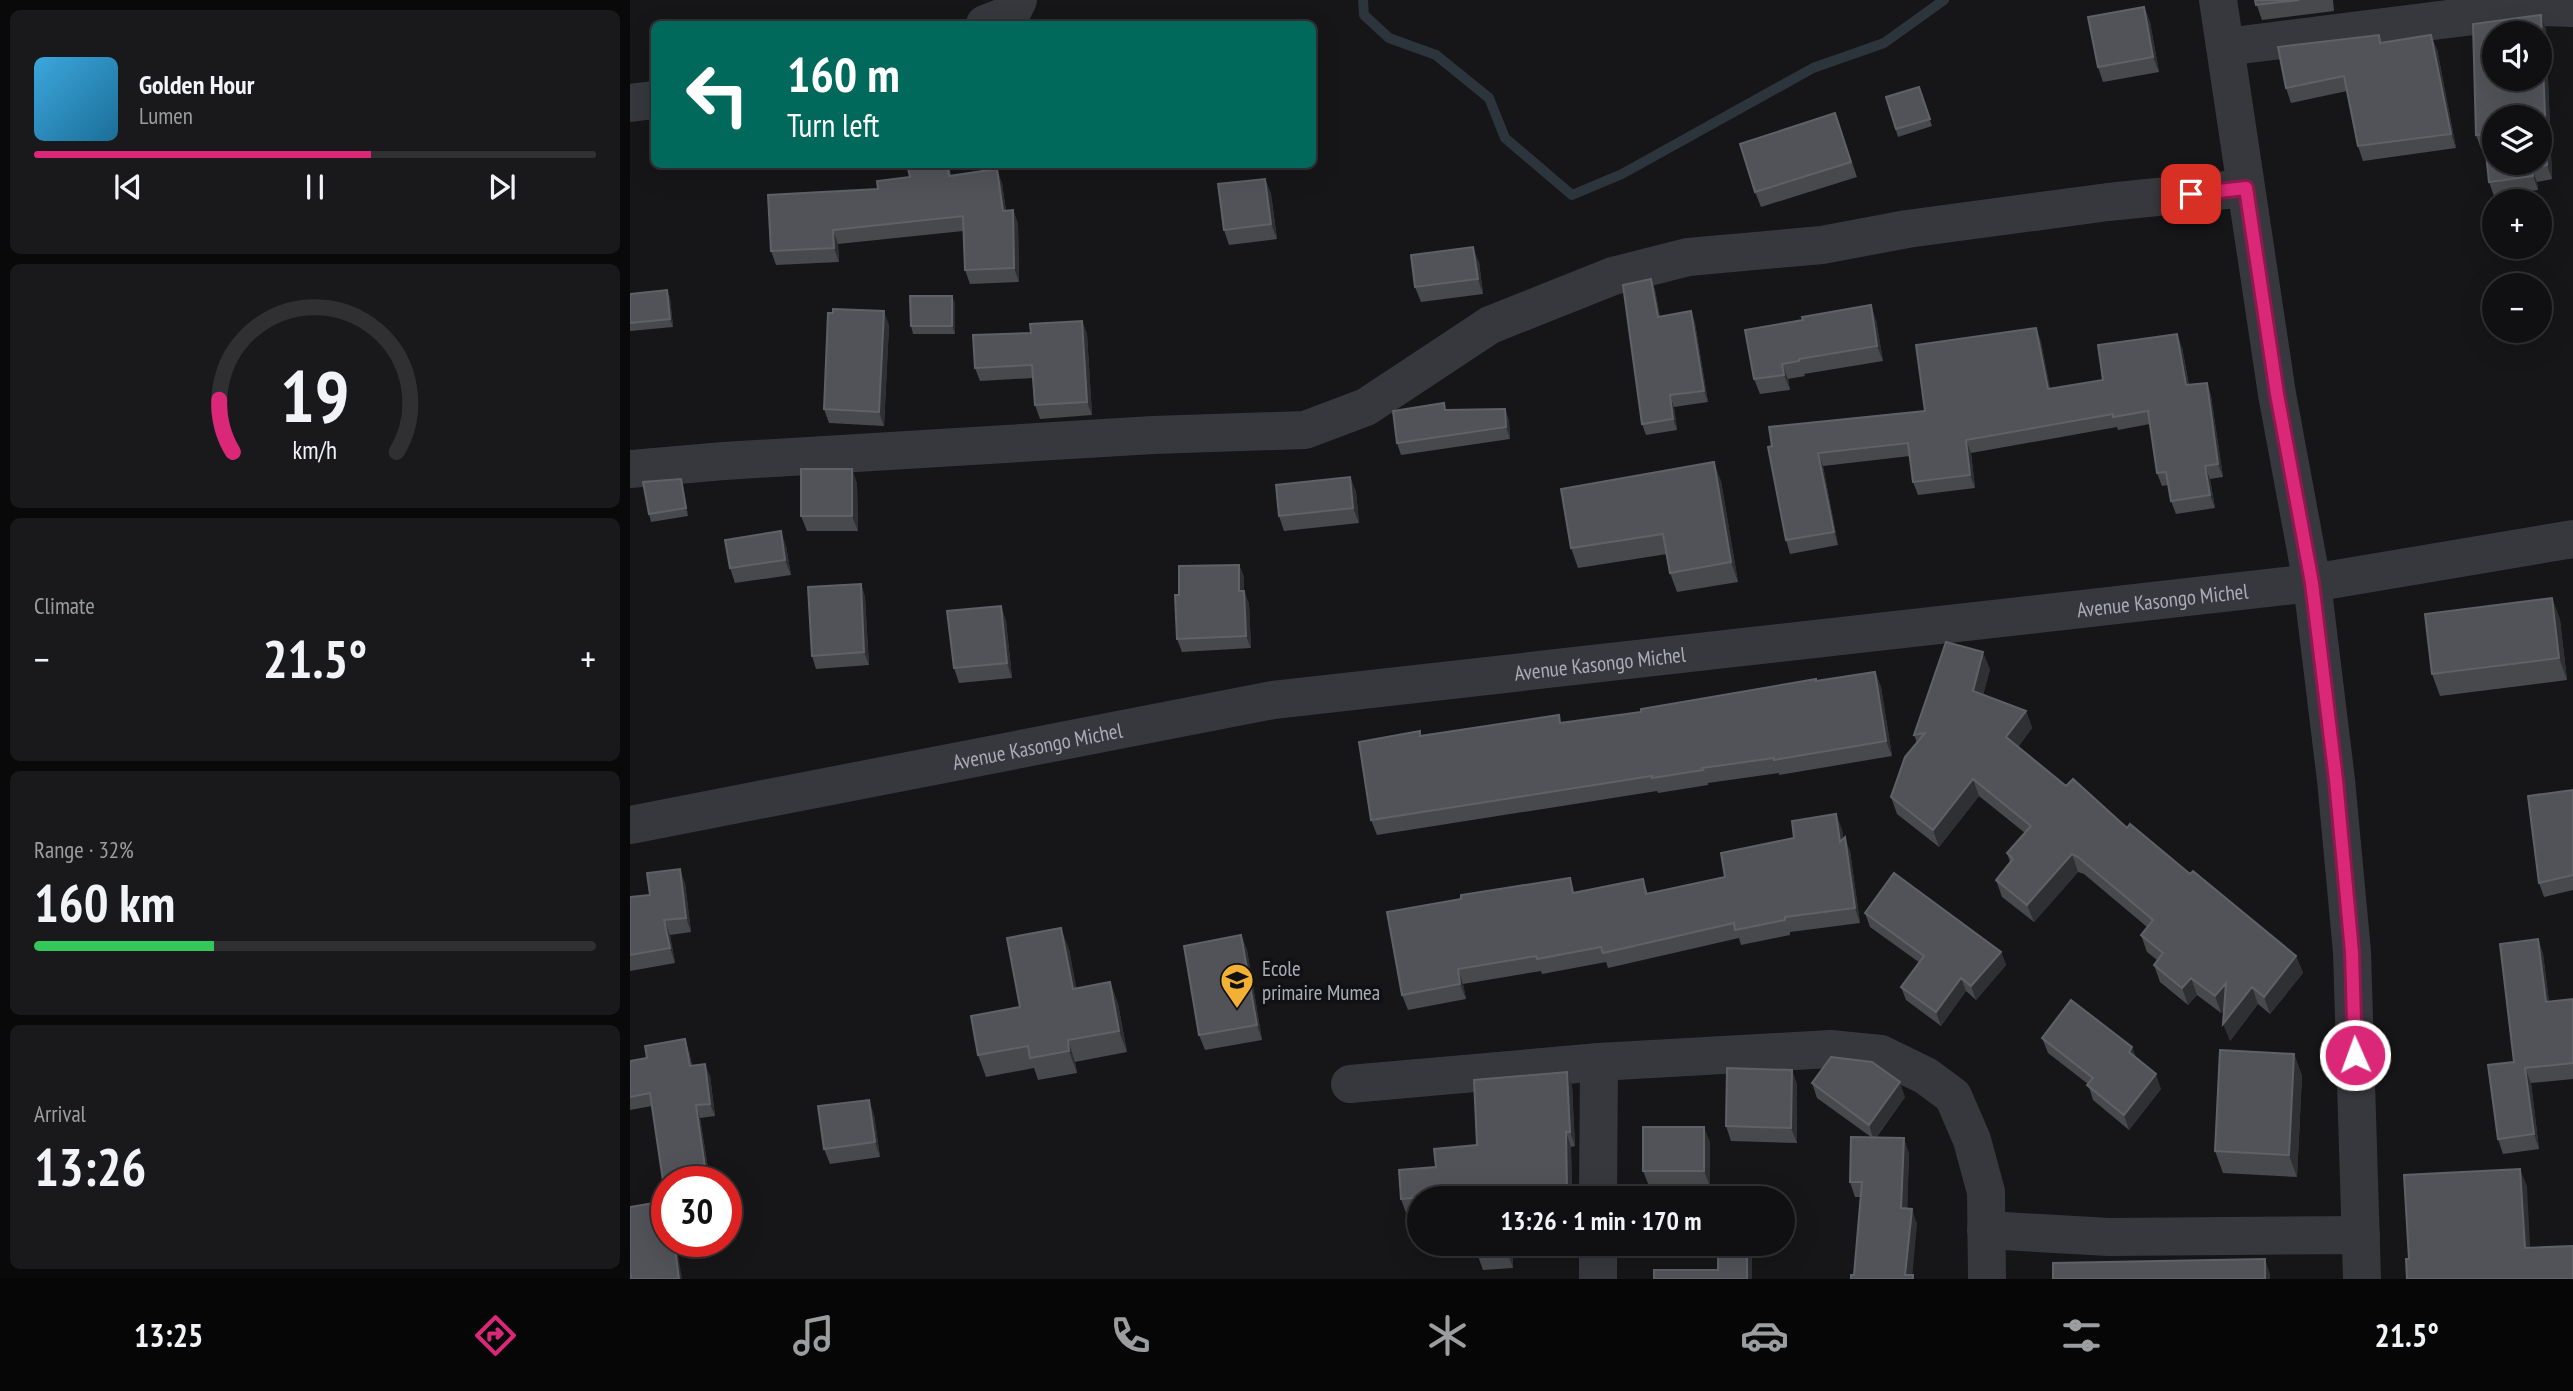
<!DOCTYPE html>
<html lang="en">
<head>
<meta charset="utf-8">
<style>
	:root { --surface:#101012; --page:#19191b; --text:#f1f3f6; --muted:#9c9d9f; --line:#303032; --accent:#db2777 }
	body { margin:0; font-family:"PT Sans Narrow",sans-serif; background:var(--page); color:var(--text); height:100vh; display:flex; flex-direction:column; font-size:26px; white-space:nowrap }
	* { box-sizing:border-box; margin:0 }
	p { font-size:23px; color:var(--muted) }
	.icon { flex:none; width:38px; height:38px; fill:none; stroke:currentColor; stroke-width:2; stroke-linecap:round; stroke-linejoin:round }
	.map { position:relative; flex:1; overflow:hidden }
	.side { display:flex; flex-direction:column; gap:10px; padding:10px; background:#09090a; width:630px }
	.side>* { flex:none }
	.banner { position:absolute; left:21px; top:21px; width:665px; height:147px; border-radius:10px; box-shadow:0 7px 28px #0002,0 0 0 2px var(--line); background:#00695c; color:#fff; overflow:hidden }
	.fabs { position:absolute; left:1852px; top:21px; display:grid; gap:14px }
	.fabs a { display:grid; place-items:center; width:70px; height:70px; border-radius:50%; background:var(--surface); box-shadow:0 7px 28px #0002,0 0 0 2px var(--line); font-size:35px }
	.speed { position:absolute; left:21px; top:1166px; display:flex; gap:14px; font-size:35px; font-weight:700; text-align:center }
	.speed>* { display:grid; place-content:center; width:91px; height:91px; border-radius:50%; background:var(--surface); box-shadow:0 7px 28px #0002,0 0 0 2px var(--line); line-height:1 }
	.speed .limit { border:10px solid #d22; background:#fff; color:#111 }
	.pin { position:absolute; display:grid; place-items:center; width:60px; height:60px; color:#fff; margin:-30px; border-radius:14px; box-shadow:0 4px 10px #0006 }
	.me { position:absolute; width:77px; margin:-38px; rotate:358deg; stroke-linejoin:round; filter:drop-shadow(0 0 5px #0008) }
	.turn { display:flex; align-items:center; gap:24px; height:147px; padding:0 21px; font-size:32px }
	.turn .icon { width:91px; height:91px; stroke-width:2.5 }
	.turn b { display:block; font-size:49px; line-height:60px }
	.big { font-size:52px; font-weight:700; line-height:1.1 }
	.side .widget { flex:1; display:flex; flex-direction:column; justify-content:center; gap:10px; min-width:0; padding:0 24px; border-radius:10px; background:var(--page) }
	.side .dial { align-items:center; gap:0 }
	.dial svg { height:182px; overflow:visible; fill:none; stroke:var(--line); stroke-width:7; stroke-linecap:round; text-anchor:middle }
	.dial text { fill:var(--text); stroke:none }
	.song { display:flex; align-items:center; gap:21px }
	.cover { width:84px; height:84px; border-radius:10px; background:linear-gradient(135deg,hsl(200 70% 55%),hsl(200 70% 35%)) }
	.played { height:7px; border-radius:4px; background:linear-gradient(90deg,var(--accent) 60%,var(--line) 60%) }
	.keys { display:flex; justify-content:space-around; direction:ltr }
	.heat { display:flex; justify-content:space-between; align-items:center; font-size:38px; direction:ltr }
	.charge { height:10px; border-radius:5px; background:linear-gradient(90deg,#34c759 32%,var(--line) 0) }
	.trip { position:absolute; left:777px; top:1186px; width:388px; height:70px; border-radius:35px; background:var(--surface); box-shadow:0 7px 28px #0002,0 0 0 2px var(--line); font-weight:700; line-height:70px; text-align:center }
	.tabs { display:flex; height:112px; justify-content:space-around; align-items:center; background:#060607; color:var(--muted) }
	.tabs .icon { width:49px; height:49px }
	.tabs .on { color:var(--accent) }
	.tabs b { font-size:32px; color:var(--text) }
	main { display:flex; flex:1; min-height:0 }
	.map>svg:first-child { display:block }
</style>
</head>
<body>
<main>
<section class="side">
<div class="widget">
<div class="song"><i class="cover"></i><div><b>Golden Hour</b><p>Lumen</p></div></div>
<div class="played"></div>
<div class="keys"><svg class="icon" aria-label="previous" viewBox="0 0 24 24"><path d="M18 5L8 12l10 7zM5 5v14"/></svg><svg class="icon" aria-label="pause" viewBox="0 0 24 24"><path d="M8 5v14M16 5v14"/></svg><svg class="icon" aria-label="next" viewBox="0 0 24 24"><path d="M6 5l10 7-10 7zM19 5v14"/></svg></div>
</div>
<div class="widget dial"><svg viewBox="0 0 100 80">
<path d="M14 69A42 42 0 1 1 86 69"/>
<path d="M14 69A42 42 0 0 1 8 46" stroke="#db2777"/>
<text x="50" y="56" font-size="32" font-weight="700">19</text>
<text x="50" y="72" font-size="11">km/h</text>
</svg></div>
<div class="widget"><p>Climate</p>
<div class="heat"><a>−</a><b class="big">21.5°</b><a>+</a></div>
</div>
<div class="widget"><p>Range · 32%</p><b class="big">160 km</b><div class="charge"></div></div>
<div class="widget"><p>Arrival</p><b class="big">13:26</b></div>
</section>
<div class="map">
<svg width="1943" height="1279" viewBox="0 0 1943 1279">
	<rect width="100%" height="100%" fill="#161618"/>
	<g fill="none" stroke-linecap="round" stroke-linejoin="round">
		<path stroke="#2c353c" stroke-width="10" d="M733 0 734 15 759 38 806 55 859 98 875 138 942 195 992 174 1183 68 1254 43 1314 0"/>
		<g stroke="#37383d" stroke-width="38">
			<path d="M1588 0 1647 394 1682 583 1706 780 1722 952 1732 1279"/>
			<path d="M355 24 381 14 388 0"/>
			<path d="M1595 47 1914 7 1943 8"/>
			<path d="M0 103 24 100"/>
			<path d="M0 469 94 461 523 435 675 430 736 407 860 325 983 276 1058 257 1192 245 1277 229 1478 202 1616 188"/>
			<path id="s1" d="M0 825 643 700 1682 583 1943 539"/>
			<path d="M720 1084 969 1062 1200 1049 1251 1054 1296 1076 1323 1096 1342 1140 1356 1192 1357 1279"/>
			<path d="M968 1199 969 1062"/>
			<path d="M1356 1230 1479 1237 1731 1235"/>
			<path d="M968 1279V1244"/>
		</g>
	</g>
	<path fill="#47494d" d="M1625 0H1703L1704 11 1632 20Z
		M1514 7 1520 22 1529 72 1473 82 1468 67Z
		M1916 29 1922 179 1907 182 1908 190 1864 196 1859 182 1856 148 1851 149 1846 135Z
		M1749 35 1752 43 1807 49 1826 148 1733 161 1728 146 1717 91 1661 103 1656 88Z
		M1289 87 1302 126 1268 137 1256 97Z
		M1205 113 1227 177 1131 207 1125 192Z
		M277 164H319L321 176 372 183 376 211 383 210 388 224 389 282 340 284 335 270 333 231 208 244 209 262 146 265 141 251 248 189 280 177Z
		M635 179 641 194 647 239 599 245 594 230Z
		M849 262 853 294 791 302 785 287Z
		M1021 279 1025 290 1030 317 1061 311 1065 323 1078 402 1044 407 1047 430 1016 435 1012 424Z
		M0 294 40 298 43 327 0 331Z
		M322 296 325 304V334H283L281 326Z
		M1246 320 1253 361 1174 374 1175 376 1158 379 1160 390 1130 394 1124 379 1115 330Z
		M452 321 457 334 462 415 410 419 405 405 403 378 350 381 345 368 401 333Z
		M259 325 254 426 199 423 194 409Z
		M1406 328 1411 342 1420 389 1473 380 1552 347 1559 385 1577 383 1581 396 1593 477 1580 479 1585 508 1546 514 1541 501 1538 485 1532 486 1527 473 1520 424 1488 430 1487 427 1341 453 1345 488 1288 495 1283 482 1280 456 1193 466 1208 545 1160 554 1156 540 1138 447 1295 411Z
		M875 409 879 421 880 439 771 455 767 443 816 410Z
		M222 469 227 484 228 531H177L171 516Z
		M720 477 726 492 729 523 654 531 649 516Z
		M1091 481 1108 582 1047 592 1040 573 1037 554 948 568 941 548Z
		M53 486 58 516 21 522 19 514Z
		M156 546 161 575 105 583 100 568Z
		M609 565 614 577V591L619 604 621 648 552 652 547 639 549 595Z
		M231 584 235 597 239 665 186 669 182 656Z
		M1922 598 1930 620 1937 680 1810 696 1802 674Z
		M371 606 376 621 382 678 329 683 324 668Z
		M1360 669 1353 695 1396 711 1402 728 1388 747 1436 786 1497 828 1666 956 1673 973 1640 1014 1628 1004 1600 1041 1594 1009 1591 1013 1567 995 1558 1005 1530 982 1524 965 1527 960 1517 952 1511 935 1517 927 1454 874 1448 872 1404 922 1372 897 1366 880 1380 862 1377 853 1395 833 1349 796 1309 847 1267 814 1261 797 1287 743 1284 735Z
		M1245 672 1251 687 1262 756 1149 775V773L1078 783V785L1028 793 1027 791 747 835 741 820 790 731 791 736 932 723 1011 712Z
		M1943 790V890L1914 897 1909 883Z
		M1212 829 1213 839 1220 851 1230 923 1160 932V935L1111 945 1109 938 978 968 976 962 912 974 911 971 833 984 836 999 778 1010 772 995 945 892 1013 879 1018 894 1095 877Z
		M55 883 61 932 40 935 45 963 0 971V897L20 895Z
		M1235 913 1371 952 1376 965 1346 1000 1336 991 1311 1026 1276 1000 1271 987 1290 963 1240 927Z
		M611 935 617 950 632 1040 575 1050 569 1035Z
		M1908 939 1913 954 1919 1002 1943 999V1079L1901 1083 1909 1149 1873 1154 1868 1139 1884 1062Z
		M439 949 446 989 480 982 488 1004 497 1052 445 1062 447 1073 408 1080 404 1068 356 1077 348 1055Z
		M1412 1038 1506 1058 1531 1089 1499 1130 1463 1100 1458 1084 1418 1053Z
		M59 1051 62 1065 80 1076 85 1116 70 1118 80 1181H37L36 1201 22 1106 0 1110V1061Z
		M1664 1054 1672 1076 1667 1177 1593 1173 1585 1151Z
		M1162 1070 1167 1085V1143L1101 1141 1096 1126Z
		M937 1072 942 1086 945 1146 941 1147 942 1199H789V1212L776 1213 771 1199 806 1167 847 1145Z
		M1182 1083 1275 1097 1246 1138 1279 1153 1277 1209 1287 1224 1224 1275 1231 1197H1225L1220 1182 1241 1137 1187 1098Z
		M244 1115 250 1157 200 1164 194 1149Z
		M1080 1142V1186H1019L1013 1171Z
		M847 1244H882L883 1268 853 1270 848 1256Z"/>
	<path fill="#2f3033" d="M1514 7 1520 22 1529 72 1523 57Z
		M1911 15 1916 29 1922 179 1917 165Z
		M1801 35 1807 49 1826 148 1821 134Z
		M1902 168 1907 182 1908 190 1903 176Z
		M367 169 372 183 378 225 373 211Z
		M635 179 641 194 647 239 641 224Z
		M383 210 388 224 389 282 384 268Z
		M203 230 208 244 209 262 204 248Z
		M843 247 849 262 853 294 848 279Z
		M1021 279 1025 290 1032 328 1028 317Z
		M37 290 40 298 43 327 40 319Z
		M322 296 325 304V334L322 326Z
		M1241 305 1246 320 1253 361 1247 346Z
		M254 311 259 325 254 426 249 412Z
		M1061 311 1065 323 1078 402 1074 391Z
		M452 321 457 334 462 415 457 402Z
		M1406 328 1411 342 1423 403 1418 389Z
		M1547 334 1552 347 1561 399 1556 385Z
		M1152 364 1158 379 1160 390 1154 375Z
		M1577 383 1581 396 1593 477 1588 464Z
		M1040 395 1044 407 1047 430 1043 419Z
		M875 409 879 421 880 439 876 427Z
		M1336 440 1341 453 1345 488 1340 475Z
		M1188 453 1193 466 1208 545 1204 532Z
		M1084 462 1091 481 1108 582 1101 562Z
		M1575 466 1580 479 1585 508 1580 495Z
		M222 469 227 484 228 531 222 516Z
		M720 477 726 492 729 523 723 508Z
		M51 479 53 486 58 516 56 508Z
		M151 531 156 546 161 575 155 560Z
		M609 565 614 577V591L619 604 621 648 616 636 609 591Z
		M231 584 235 597 239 665 234 652Z
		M1922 598 1930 620 1937 680 1929 658Z
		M371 606 376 621 382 678 377 663Z
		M1353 652 1360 669 1349 709 1343 691Z
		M1245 672 1251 687 1262 756 1256 741Z
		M1396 711 1402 728 1382 754 1376 737Z
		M1343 779 1349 796 1309 847 1303 830Z
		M1206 814 1212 829 1216 857 1210 842Z
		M1215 837 1220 851 1230 923 1225 908Z
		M1442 854 1448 872 1404 922 1397 905Z
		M50 869 55 883 61 932 56 918Z
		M34 920 40 935 45 963 40 948Z
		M431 928 439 949 451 1011 443 989Z
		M611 935 617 950 632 1040 627 1025Z
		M1908 939 1913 954 1921 1017 1916 1002Z
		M1371 952 1376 965 1346 1000 1341 986Z
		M1666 956 1673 973 1640 1014 1634 997Z
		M828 969 833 984 836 999 830 984Z
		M1331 978 1336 991 1311 1026 1306 1012Z
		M1561 978 1567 995 1558 1005 1552 988Z
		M480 982 488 1004 497 1052 489 1031Z
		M1596 983 1602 1000 1591 1013 1585 996Z
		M1622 987 1628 1004 1600 1041 1593 1024Z
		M55 1039 59 1051 64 1078 60 1066Z
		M438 1040 445 1062 447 1073 439 1051Z
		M1502 1047 1508 1062 1499 1052Z
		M1664 1054 1672 1076 1667 1177 1659 1155Z
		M75 1064 80 1076 85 1116 80 1104Z
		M1895 1068 1901 1083 1909 1149 1904 1134Z
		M1162 1070 1167 1085V1143L1161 1128Z
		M937 1072 942 1086 945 1146 940 1132Z
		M1526 1074 1531 1089 1499 1130 1494 1115Z
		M1270 1082 1275 1097 1244 1140 1239 1125Z
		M239 1100 244 1115 250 1157 245 1142Z
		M66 1105 70 1118 80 1181H77Z
		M1074 1127 1080 1142V1186L1074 1171Z
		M936 1132 941 1147 942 1199H939L937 1192Z
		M1274 1138 1279 1153 1277 1223 1271 1208Z
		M1890 1169 1897 1186 1901 1265 1895 1248Z
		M1282 1209 1287 1224 1282 1279 1275 1275Z
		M44 1241H46L52 1279H49Z
		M877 1244H882L883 1268 878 1254Z
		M1117 1244H1120L1122 1249V1279H1117Z
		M1635 1259 1640 1274V1279H1635Z"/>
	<path fill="#525359" stroke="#5f6168" stroke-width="2" fill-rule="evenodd" d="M1625 0H1669L1626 5Z
		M1514 7 1523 57 1468 67 1458 17Z
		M1911 15 1917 165 1902 168 1903 176 1859 182 1854 134 1846 135 1843 24ZM1864 33H1909V79H1864ZM1864 117H1909V163H1864Z
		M1749 35 1750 43 1801 35 1821 134 1728 146 1714 76 1656 88 1648 47Z
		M1289 87 1300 119 1266 129 1256 97Z
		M1205 113 1221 162 1125 192 1110 144Z
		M277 164H317L319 176 367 169 373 211 383 210 384 268 335 270 333 216 203 230 204 248 141 251 138 195 248 189 247 181 280 177Z
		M635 179 641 224 594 230 588 184Z
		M843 247 848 279 785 287 781 255Z
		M1021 279 1028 317 1061 311 1074 391 1040 395 1043 419 1012 424 993 285Z
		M37 290 40 319 0 323V294Z
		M280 296H322V326H281Z
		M1241 305 1247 346 1169 359V361L1152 364 1154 375 1124 379 1115 330 1173 320 1172 317Z
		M203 309 254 311 249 412 194 409 198 313H203Z
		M452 321 457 402 405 405 402 365 345 368 343 335 401 333 400 324Z
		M1406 328 1418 389 1473 380 1468 345 1547 334 1556 385 1577 383 1588 464 1575 466 1580 495 1541 501 1536 472 1527 473 1518 411 1483 417V414L1336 440 1340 475 1283 482 1278 443 1188 453 1204 532 1156 540 1138 447 1142 446 1139 427 1295 411 1286 345Z
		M814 403 815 410 875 409 876 427 767 443 763 411Z
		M1084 462 1101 562 1040 573 1033 534 941 548 931 489Z
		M171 469H222V516H171Z
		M720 477 723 508 649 516 646 485Z
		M51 479 56 508 19 514 13 482Z
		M151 531 155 560 100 568 95 540Z
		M609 565V591H614L616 636 547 639 545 595H549V566Z
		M231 584 234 652 182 656 178 587Z
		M1922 598 1929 658 1802 674 1795 614Z
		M371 606 377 663 324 668 317 611Z
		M1316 642 1353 652 1343 691 1396 711 1376 737 1436 786 1443 779 1497 828 1500 824 1560 874 1563 871 1666 956 1634 997 1622 987 1593 1024 1596 983 1585 996 1561 978 1552 988 1524 965 1533 953 1511 935 1523 920 1448 857 1442 854 1397 905 1366 880 1383 859 1377 853 1401 826 1343 779 1303 830 1261 797 1275 757 1295 733 1284 735Z
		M1245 672 1256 741 1144 760V758L1072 768 1073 770 1022 778V776L741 820 729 742 790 731V736L929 715 930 723 1011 712V709L1186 679V681Z
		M1943 790V875L1909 883 1898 796Z
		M1206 814 1210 842 1215 837 1225 908 1155 917V920L1105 930 1104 923 973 953 971 947 907 959 906 956 828 969 830 984 772 995 757 912 831 899V895L940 878 943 893 1013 879 1016 894 1095 877 1091 853 1164 838 1162 821Z
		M50 869 56 918 34 920 40 948 0 955V897L20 895 17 873Z
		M1264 873 1371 952 1341 986 1331 978 1306 1012 1271 987 1294 956 1235 913Z
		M431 928 443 989 480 982 489 1031 438 1040 439 1051 400 1058 398 1046 348 1055 341 1016 390 1007 377 938Z
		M611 935 627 1025 569 1035 554 946Z
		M1908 939 1916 1002 1943 999V1063L1895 1068 1904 1134 1868 1139 1858 1065 1884 1062 1870 944Z
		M1441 1000 1502 1047 1499 1052 1526 1074 1494 1115 1457 1085 1463 1078 1412 1038Z
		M55 1039 60 1066 75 1064 80 1104 66 1105 77 1181H37V1241H44L49 1279H1L0 1270V1207L36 1201 20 1093 0 1097V1061L17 1058 15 1046Z
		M1590 1050 1664 1054 1659 1155 1585 1151Z
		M1201 1057 1242 1062 1270 1082 1239 1125 1182 1083Z
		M1097 1068 1162 1070 1161 1128 1096 1126Z
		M937 1072 940 1132H936L937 1192 874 1193V1199H844L843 1193 771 1199 769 1170 806 1167 804 1149 847 1145 844 1080Z
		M239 1100 245 1142 194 1149 188 1106Z
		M1013 1127H1074V1171H1013Z
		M1221 1137 1274 1138 1271 1208 1282 1209 1275 1275H1283V1279H1221V1275H1224L1232 1182H1220Z
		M1890 1169 1895 1248 1943 1246V1279H1777L1776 1259H1779L1774 1175Z
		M847 1244H877L878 1254 848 1256Z
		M1088 1244H1117V1279H1024V1270H1088Z
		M1635 1259V1279H1423V1263Z"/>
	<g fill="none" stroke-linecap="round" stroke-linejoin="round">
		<defs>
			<path id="route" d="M1561 194 1616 188 1647 394 1682 583 1706 780 1722 952 1725 1055"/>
		</defs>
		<use href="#route" stroke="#8e194d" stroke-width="18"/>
		<use href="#route" stroke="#db2777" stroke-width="12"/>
	</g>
	<defs>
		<symbol id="school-pin" viewBox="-11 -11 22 30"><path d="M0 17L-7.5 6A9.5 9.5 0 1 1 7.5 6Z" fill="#f2b134" stroke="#111113"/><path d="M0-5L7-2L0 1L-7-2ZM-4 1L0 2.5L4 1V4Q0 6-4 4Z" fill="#111"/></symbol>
	</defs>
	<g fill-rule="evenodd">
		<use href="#school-pin" x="588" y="961" width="38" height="52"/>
	</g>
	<g text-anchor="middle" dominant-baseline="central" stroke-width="7" stroke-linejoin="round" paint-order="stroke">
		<g font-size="21" fill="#a8adb8" stroke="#111113">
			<text stroke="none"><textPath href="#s1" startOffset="1550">Avenue Kasongo Michel</textPath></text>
			<text stroke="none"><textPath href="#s1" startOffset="984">Avenue Kasongo Michel</textPath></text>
			<text stroke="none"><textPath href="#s1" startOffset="415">Avenue Kasongo Michel</textPath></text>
		</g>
		<g font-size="21" fill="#a8adb8" stroke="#111113" text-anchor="start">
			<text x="632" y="968">Ecole<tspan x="632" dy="24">primaire Mumea</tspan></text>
		</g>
	</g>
</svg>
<div class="fabs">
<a><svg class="icon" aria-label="sound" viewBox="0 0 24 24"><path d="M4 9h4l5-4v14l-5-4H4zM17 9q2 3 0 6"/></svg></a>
<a><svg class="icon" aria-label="layers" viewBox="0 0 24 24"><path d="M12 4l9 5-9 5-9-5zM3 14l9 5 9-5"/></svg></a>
<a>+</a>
<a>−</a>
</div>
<div class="speed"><div class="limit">30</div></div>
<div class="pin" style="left:1561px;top:194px;background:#d93025"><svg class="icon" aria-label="arrive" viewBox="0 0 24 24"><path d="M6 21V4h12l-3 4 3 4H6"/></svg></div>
<svg class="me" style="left:1725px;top:1055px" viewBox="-20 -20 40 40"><circle r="17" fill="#db2777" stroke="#fff" stroke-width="3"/><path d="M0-11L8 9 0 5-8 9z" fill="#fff"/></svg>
<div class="trip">13:26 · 1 min · 170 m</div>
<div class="banner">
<div class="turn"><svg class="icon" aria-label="left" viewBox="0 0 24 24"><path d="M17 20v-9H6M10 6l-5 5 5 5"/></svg><div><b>160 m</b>Turn left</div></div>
</div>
</div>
</main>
<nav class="tabs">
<b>13:25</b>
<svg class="icon on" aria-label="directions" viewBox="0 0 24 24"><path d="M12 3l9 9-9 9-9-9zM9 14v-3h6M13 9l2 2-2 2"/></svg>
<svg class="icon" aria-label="music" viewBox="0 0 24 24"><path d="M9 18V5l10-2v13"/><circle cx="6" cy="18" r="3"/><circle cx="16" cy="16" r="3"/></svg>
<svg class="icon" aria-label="phone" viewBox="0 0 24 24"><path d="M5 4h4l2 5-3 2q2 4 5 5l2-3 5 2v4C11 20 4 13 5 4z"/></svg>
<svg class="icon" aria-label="climate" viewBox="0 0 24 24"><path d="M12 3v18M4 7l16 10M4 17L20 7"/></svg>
<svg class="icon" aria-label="car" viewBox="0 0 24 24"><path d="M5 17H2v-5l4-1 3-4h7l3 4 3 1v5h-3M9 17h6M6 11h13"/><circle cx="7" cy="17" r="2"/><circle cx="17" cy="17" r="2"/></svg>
<svg class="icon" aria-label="filters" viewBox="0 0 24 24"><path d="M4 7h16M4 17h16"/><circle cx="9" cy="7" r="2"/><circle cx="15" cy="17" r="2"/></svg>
<b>21.5°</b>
</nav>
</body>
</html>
